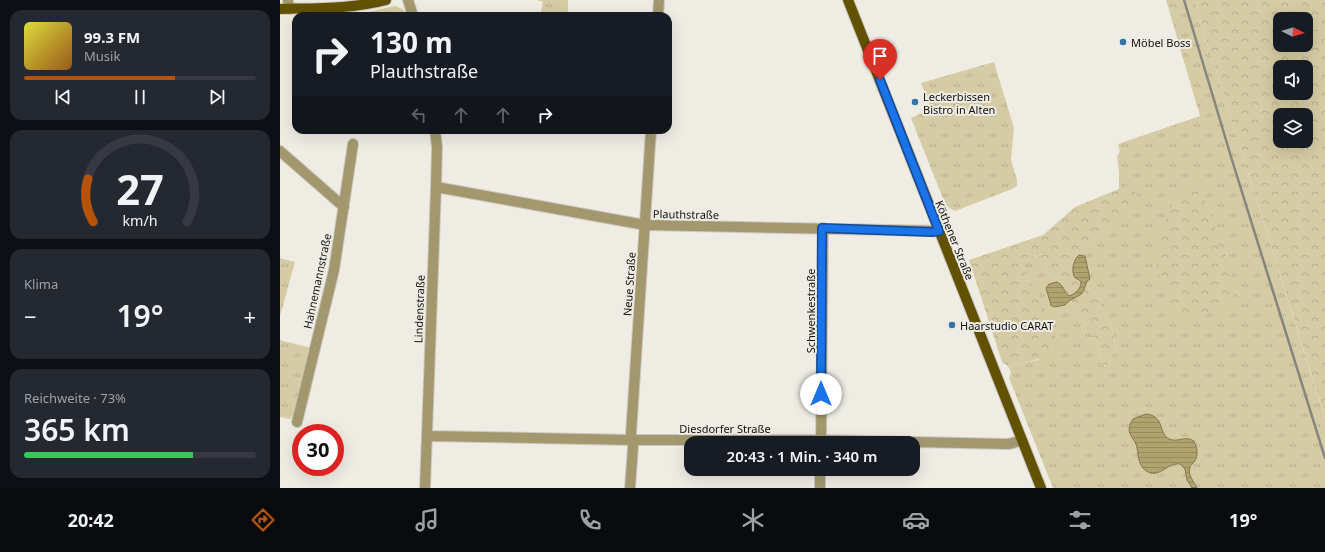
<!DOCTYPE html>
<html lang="de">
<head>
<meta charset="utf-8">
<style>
	:root { --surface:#171b24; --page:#242831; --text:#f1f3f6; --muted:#9ea1a6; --line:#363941; --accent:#b45309 }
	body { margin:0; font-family:"Noto Sans",sans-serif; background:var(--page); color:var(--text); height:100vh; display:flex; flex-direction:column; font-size:15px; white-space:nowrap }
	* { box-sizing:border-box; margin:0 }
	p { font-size:13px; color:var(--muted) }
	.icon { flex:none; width:22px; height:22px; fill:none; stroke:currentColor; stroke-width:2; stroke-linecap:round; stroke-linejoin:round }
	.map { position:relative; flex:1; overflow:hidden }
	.side { display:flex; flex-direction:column; gap:10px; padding:10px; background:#0d0f14; width:280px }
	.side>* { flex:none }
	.guide { position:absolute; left:12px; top:12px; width:380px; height:122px; border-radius:12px; box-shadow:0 4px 16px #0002; background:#171b24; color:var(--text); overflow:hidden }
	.needle { width:26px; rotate:95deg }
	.tools { position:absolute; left:993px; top:12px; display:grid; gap:8px }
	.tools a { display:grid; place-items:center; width:40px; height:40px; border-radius:8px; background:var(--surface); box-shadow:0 4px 16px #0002; font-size:20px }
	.speed { position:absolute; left:12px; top:424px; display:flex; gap:8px; font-size:20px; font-weight:700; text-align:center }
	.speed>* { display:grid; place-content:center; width:52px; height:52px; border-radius:50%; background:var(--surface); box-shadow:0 4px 16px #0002; line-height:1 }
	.speed .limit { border:6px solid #d22; background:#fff; color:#111 }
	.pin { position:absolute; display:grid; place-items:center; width:34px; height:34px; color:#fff; margin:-41px -17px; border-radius:50% 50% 50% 0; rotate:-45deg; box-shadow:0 0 4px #0007 }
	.pin .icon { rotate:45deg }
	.me { position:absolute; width:44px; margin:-22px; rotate:0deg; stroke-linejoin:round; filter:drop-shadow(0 0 3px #0008) }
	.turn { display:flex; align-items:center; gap:14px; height:84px; padding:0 12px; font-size:18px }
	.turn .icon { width:52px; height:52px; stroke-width:2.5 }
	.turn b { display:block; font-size:28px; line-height:34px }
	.lanes { display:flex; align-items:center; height:38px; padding:0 12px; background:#0003; justify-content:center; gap:20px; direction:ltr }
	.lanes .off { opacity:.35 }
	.big { font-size:30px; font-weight:600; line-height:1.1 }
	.side .card { flex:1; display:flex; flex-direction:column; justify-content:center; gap:6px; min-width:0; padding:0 14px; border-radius:12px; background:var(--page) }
	.side .dial { align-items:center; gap:0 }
	.dial svg { height:104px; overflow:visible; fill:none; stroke:var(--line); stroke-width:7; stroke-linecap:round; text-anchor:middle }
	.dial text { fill:var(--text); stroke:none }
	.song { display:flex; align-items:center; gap:12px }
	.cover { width:48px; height:48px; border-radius:6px; background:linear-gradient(135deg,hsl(60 70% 55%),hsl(30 70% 35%)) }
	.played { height:4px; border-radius:2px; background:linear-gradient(90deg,var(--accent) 65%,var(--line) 65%) }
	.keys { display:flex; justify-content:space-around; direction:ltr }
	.heat { display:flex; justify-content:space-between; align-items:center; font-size:22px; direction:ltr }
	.charge { height:6px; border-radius:3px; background:linear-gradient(90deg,#34c759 73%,var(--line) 0) }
	.trip { position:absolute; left:404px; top:436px; width:236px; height:40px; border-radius:12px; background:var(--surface); box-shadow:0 4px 16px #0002; font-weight:600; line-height:40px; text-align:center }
	.tabs { display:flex; height:64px; justify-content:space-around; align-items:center; background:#090b0e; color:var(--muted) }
	.tabs .icon { width:28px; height:28px }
	.tabs .on { color:var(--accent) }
	.tabs b { font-size:18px; color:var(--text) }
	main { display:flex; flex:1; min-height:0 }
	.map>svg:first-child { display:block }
</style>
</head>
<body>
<main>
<section class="side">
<div class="card">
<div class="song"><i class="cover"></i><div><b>99.3 FM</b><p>Musik</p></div></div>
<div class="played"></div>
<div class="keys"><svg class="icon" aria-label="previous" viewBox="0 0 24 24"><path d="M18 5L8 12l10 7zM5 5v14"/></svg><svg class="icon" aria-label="pause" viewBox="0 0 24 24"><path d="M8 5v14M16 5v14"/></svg><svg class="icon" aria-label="next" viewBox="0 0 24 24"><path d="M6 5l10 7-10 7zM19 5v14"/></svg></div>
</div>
<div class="card dial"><svg viewBox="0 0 100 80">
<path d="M14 69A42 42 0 1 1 86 69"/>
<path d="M14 69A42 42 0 0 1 10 36" stroke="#b45309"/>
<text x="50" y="56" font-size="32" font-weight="700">27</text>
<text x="50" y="72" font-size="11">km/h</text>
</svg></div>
<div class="card"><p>Klima</p>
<div class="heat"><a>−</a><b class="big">19°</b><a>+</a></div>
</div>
<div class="card"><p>Reichweite · 73%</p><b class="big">365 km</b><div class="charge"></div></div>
</section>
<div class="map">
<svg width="1045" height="488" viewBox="0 0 1045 488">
	<defs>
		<pattern id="grass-tufts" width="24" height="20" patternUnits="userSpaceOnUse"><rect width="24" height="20" fill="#d5cba4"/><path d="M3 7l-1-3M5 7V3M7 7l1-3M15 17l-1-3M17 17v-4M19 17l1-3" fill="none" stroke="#b6ad8c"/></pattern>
		<pattern id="forest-crowns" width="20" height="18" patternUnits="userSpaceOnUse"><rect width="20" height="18" fill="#d5cba4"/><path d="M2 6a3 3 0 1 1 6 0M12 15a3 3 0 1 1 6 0" fill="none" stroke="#b6ad8c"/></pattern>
		<pattern id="water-rules" width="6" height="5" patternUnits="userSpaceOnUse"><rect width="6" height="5" fill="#b1a36e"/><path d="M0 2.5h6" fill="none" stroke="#978b5e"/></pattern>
	</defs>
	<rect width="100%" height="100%" fill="#efece4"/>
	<path fill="url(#grass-tufts)" d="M257 0H288V16H260L263 2Z
		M886 0H914L1045 419V488H773L729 378 731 373 728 366 759 360 749 284 747 273 741 265 746 257H755L765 254V263L769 274 781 282 804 324 817 342 823 365 828 366 836 348 831 325 821 309 819 296 797 280 791 269 798 250 830 228 851 184 839 190V172L837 156 840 152 838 144 920 116Z
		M115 6 122 9 129 16H72V13L88 12Z
		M714 62 734 128 731 160 737 180V186L732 189 675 211 666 206 631 118 651 109 641 83Z
		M0 258 15 262 0 316Z
		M0 340 31 348 16 410 10 419 0 417Z"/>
	<path fill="url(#forest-crowns)" fill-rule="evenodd" d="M914 0H1045V418ZM1000 19H1026V45H1000ZM1000 67H1026V93H1000ZM1000 115H1026V141H1000Z
		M915 181 922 184 926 205 935 228 937 244 945 254 951 274 948 285C957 294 954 300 944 307L901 320C886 313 886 305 890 291L881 279 876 263 879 228 888 218 892 207 889 200C898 194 908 190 915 181Z
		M851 184 858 197 830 228 798 250 791 269 797 280 819 296 821 309 831 325 836 348 828 366 823 365 817 342 804 324 781 282 769 274 765 263 764 254 755 257H746L741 265 747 273 749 284 758 291 775 337 776 350C762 361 745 362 728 366L722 362 689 260 763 235 795 207Z"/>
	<path fill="url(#water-rules)" stroke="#817751" d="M799 255 805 256 810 279 807 281 804 290 800 295 789 301 785 305 774 307 771 305 766 288 769 284 777 282C785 286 783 291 789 296 795 294 801 289 801 282 799 279 795 279 794 276 791 269 794 259 799 255Z
		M866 414C885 416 878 433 889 439 898 443 905 435 914 441 917 447 919 456 914 462 913 464 910 465 910 467 907 474 914 482 917 488H912L907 480 905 469 900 464C888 462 880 478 868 472 858 467 859 457 857 448 855 436 843 434 853 419Z"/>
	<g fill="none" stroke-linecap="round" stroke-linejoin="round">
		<defs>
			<path id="minor" d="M8 0 9 9
				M128 0 133 16
				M378 16 379 0
				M0 151 64 207
				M156 187 365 225 659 231
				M17 422 54 270 73 144
				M147 436 352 440H541L728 444 733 443 742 440
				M541 443 543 228
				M145 488 156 187 157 147 155 130
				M350 488 353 447 351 434 371 130
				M540 488V469"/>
			<path id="major" d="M568 0 761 488
				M0 9C35 8 73 9 106 0"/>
		</defs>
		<use href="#minor" stroke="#ccc9c2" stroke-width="12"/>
		<use href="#major" stroke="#ccc9c2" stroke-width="12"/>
		<use href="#minor" stroke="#a3986d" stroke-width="10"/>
		<use href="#major" stroke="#625200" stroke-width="10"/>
		<path stroke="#87857f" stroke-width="2.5" d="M904 0 952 160 1045 458"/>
	</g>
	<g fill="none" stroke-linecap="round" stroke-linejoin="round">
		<defs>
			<path id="route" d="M541 394 542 228 652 232 659 231 600 80"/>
		</defs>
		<use href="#route" stroke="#114b97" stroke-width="10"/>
		<use href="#route" stroke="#1a73e8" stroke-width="7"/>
	</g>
	<g fill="#2f74a9" stroke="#efece4" stroke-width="1.5">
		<circle cx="843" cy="42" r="4"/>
		<circle cx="635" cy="102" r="4"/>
		<circle cx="672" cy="325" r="4"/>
	</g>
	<g text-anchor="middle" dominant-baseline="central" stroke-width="4" stroke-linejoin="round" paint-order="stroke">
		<g font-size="11" fill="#12110e" stroke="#efece4" text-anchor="start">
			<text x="851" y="42">Möbel Boss</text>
			<text x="643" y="96">Leckerbissen<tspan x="643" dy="13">Bistro in Alten</tspan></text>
			<text x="680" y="325">Haarstudio CARAT</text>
		</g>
		<g font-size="11" fill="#12110e" stroke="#efece4">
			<text transform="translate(406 214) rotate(1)">Plauthstraße</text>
			<text transform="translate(675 240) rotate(68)">Köthener Straße</text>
			<text transform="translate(37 281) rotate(-78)">Hahnemannstraße</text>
			<text transform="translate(349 284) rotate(-86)">Neue Straße</text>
			<text transform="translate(139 309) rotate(-88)">Lindenstraße</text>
			<text transform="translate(530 311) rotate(-90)">Schwenkestraße</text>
			<text x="445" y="428">Diesdorfer Straße</text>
		</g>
	</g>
</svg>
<div class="tools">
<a><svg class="needle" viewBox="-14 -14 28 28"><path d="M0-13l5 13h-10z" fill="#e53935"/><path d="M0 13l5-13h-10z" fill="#9ea1a6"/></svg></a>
<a><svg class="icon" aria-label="sound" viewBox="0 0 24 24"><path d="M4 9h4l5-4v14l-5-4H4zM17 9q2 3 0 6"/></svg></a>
<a><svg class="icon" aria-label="layers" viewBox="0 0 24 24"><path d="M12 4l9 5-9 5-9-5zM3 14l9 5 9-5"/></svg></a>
</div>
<div class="speed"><div class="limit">30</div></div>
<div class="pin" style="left:600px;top:80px;background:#d93025"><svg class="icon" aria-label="arrive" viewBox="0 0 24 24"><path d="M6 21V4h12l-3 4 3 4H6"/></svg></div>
<svg class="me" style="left:541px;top:394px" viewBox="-20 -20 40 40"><circle r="19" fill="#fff"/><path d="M0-13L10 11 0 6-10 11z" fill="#1a73e8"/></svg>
<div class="trip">20:43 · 1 Min. · 340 m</div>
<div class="guide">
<div class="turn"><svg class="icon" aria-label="right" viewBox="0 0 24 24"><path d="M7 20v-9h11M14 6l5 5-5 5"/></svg><div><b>130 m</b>Plauthstraße</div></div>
<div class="lanes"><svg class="icon off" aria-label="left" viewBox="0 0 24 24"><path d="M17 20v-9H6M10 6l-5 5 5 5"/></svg><svg class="icon off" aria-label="ahead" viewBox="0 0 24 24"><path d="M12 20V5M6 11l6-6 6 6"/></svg><svg class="icon off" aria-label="ahead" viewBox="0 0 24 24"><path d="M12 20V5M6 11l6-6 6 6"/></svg><svg class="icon" aria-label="right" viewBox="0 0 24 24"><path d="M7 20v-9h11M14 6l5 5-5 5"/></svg></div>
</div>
</div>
</main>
<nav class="tabs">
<b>20:42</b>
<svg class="icon on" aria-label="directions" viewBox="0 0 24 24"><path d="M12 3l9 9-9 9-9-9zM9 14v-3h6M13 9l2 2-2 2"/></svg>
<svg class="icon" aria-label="music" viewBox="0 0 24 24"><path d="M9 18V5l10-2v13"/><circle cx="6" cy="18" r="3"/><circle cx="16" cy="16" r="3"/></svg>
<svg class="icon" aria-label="phone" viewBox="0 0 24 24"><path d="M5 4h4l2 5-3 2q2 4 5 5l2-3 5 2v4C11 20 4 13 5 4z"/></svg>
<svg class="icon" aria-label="climate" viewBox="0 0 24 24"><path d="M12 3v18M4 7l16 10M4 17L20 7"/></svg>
<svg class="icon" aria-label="car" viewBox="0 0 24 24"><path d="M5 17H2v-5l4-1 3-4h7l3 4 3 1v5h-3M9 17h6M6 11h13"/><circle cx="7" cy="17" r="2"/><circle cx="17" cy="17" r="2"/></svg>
<svg class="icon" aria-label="filters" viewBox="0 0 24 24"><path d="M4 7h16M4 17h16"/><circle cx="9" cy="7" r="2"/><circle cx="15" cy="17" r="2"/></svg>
<b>19°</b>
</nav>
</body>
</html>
